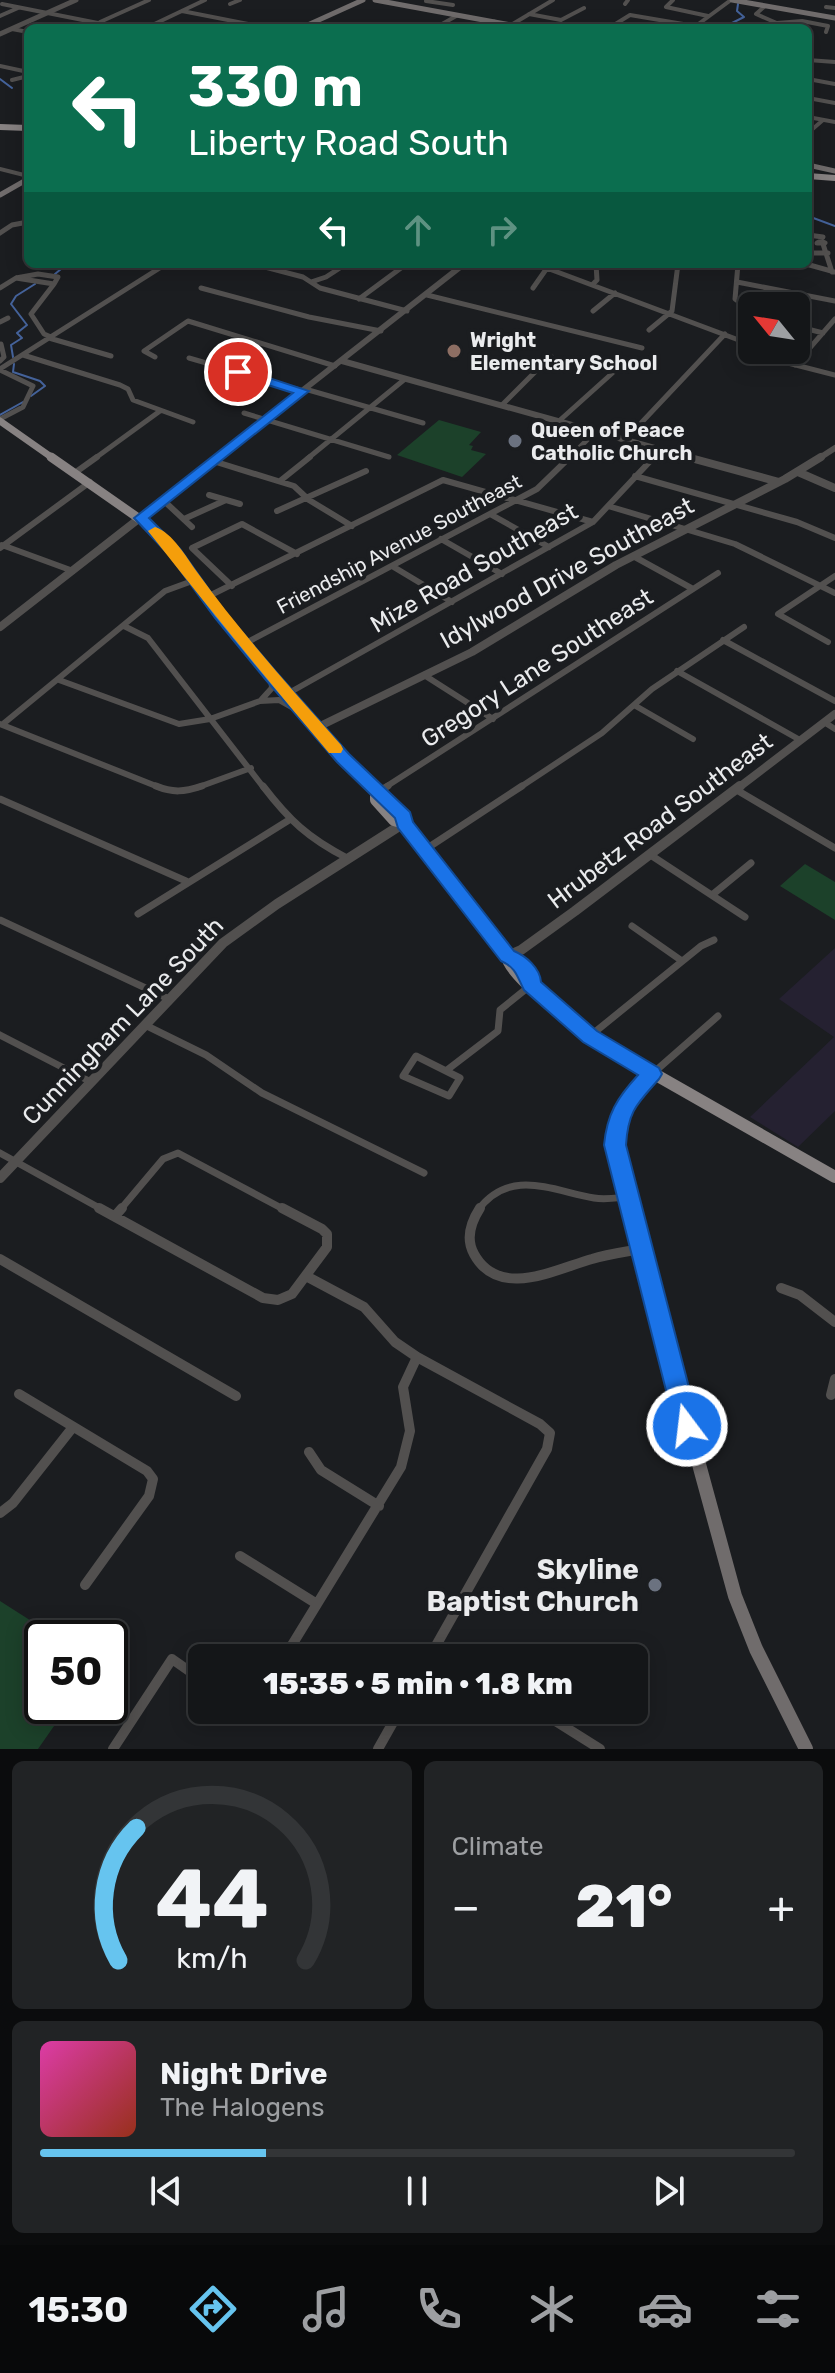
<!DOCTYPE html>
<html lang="en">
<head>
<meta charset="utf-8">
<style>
	:root { --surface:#141618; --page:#212325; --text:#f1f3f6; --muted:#9d9fa2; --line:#333537; --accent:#66c4ef }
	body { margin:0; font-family:Rubik,sans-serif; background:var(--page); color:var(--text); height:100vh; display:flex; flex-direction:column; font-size:30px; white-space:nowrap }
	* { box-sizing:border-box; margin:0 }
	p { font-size:26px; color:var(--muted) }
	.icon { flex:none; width:44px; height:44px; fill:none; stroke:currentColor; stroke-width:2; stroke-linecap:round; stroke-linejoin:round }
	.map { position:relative; height:1749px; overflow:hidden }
	.sheet { display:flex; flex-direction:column; gap:12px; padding:12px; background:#0b0c0d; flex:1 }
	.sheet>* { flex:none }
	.top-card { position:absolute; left:24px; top:24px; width:788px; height:244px; border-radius:12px; box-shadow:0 4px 20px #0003,0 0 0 2px var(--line); background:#0b6e4f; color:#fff; overflow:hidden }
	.needle { width:52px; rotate:300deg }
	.fabs { position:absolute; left:738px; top:292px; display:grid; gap:16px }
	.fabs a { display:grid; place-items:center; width:72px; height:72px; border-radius:12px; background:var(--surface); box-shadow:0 4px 20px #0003,0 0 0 2px var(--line); font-size:40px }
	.speed { position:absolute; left:24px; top:1620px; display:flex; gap:16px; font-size:40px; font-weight:700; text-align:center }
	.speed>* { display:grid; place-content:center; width:104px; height:104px; border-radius:50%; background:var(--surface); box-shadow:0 4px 20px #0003,0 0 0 2px var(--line); line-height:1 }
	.speed .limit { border:4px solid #111; border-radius:12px; background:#fff; color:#111 }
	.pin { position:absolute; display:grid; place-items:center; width:68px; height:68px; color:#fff; margin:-34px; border:4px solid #fff; border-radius:50%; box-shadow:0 2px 8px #0007 }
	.me { position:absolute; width:88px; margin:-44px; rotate:345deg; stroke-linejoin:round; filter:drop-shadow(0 0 6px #0008) }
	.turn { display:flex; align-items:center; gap:28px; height:168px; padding:0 32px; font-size:36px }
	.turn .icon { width:104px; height:104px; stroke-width:2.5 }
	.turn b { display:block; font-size:56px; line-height:68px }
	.lanes { display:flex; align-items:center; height:76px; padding:0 32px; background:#0003; justify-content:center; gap:40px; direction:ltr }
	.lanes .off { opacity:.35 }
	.big { font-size:60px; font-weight:800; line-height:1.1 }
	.sheet .widget { flex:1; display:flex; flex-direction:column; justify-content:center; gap:12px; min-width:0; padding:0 28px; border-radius:12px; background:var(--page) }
	.sheet .dial { align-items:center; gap:0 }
	.dial svg { height:208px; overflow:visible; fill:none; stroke:var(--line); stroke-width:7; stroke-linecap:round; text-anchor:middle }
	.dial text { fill:var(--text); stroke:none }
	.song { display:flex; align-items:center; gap:24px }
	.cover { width:96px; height:96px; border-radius:12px; background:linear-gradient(135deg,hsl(320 70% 55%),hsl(10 70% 35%)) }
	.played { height:8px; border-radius:4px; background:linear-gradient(90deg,var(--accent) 30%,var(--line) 30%) }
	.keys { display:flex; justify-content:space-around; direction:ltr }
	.heat { display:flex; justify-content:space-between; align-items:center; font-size:44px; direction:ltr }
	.sheet .tiles { flex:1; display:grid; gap:12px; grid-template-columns:1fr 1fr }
	.widget:last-child { grid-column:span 2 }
	.trip { position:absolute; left:188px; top:1644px; width:460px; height:80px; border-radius:12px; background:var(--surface); box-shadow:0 4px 20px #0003,0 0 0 2px var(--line); font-weight:800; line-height:80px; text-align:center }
	.tabs { display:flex; height:128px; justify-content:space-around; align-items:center; background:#08090a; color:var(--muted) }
	.tabs .icon { width:56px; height:56px }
	.tabs .current { color:var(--accent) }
	.tabs b { font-size:36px; color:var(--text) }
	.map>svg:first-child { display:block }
</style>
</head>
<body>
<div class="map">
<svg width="835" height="1749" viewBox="0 0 835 1749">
	<rect width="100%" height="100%" fill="#1b1d20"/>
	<path fill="#252131" d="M835 948V1111L798 1147 750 1117 834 1037 779 999Z"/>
	<path fill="#1c412a" d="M439 420 481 432 469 445 473 446 471 450 486 454 462 477 397 455Z
		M805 864 835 882V920L780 886Z
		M0 1601 58 1638H42V1706H68L38 1749H0Z"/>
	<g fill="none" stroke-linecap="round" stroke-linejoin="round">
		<path stroke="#44629a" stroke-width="2" d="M728 28V25L744 17 737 11 738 4
			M0 79 12 88
			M808 205 812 209 808 212
			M808 216 835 226
			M55 274 67 264
			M13 357 11 345 22 338 17 333 27 325 11 304 16 296 35 284
			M14 364 13 372 40 381 45 386 31 396
			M0 415 23 402"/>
		<path stroke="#52504f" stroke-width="4" d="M673 0 666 7 708 16
			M426 1 453 5
			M2 4 123 28
			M230 4 240 0
			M625 4 628 0
			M765 6 756 14 779 24 781 28
			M826 7 835 8
			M182 11 269 28
			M529 14 561 20 584 8
			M0 16 18 8
			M100 22 149 0
			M777 23 802 21 828 26 826 32
			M511 25 553 0
			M146 28 205 0
			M435 28 458 15
			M609 28 630 15 695 26
			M693 28 731 0
			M12 29 28 32
			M808 60 835 62
			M0 66 28 72
			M808 79 835 84
			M12 80 28 76
			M808 98 835 103
			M808 117 835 122
			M808 133 823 120
			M0 169 28 176"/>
		<path stroke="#52504f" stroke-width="5" d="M0 233 12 225 28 222
			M808 235 823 237
			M821 241 825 243H817Z
			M823 244 832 272
			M808 253H828
			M253 264 303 277 320 288 407 311
			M536 264 752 345
			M738 264 735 299 752 311
			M806 264 835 272
			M38 274 58 277 54 284 16 278Z
			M311 282 326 277 346 264
			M737 282 835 301
			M593 284 597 280 596 264
			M0 288 16 278
			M201 288 309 317 381 331
			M533 288 547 268
			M427 295 642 348
			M359 299 405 265
			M593 311 615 293
			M0 322 8 318
			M796 326 823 333
			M649 330 672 311 678 264
			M51 337 44 334 31 314 54 284
			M49 338 111 356
			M761 350 784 362 835 375
			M23 355 120 385 128 389 133 400 193 422
			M155 357 144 351 188 321 335 366
			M189 358 303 391
			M0 361 4 357 1 344
			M795 365 835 319
			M0 369 166 264
			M0 370 33 386 23 407 0 419
			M305 389 423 423
			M502 405 551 356
			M244 413 389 457
			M559 421 618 368
			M626 439 725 334
			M94 459 160 411
			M307 459 405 379
			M568 459 596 431
			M652 459 661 449"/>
		<path stroke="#52504f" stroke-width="6" d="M213 461 294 486 309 500 352 526
			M76 472 97 457
			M635 476 797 522 835 538
			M280 481 310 457
			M209 495 240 504
			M163 500 192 527
			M608 506 735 544 835 593
			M277 511 366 471
			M490 514 549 547
			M184 519 226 500
			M441 539 502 574
			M2 545 73 571
			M0 548 90 482
			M633 556 693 589
			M392 566 452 602
			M232 586 192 548 242 524 297 554
			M207 597 443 480 593 522
			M124 626 148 638 264 788
			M723 640 835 701
			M828 642 778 614 835 576
			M244 644 537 489 570 457
			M677 671 800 740
			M424 675 493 719
			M59 680 179 724 210 719 260 701 279 700 302 713
			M287 694 593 522 654 457
			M262 699 272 688 271 677
			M634 705 693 739
			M824 722 835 729
			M0 724 161 788
			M3 724 165 591 195 580
			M196 788 251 768
			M384 788 718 573
			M519 788 602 733 652 689 744 627"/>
		<path stroke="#52504f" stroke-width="7" d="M156 786C173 793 184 792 202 786
			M263 786C289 820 308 838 347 858
			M735 789 835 848
			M378 792 388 786
			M0 799 186 881
			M426 849 522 786
			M649 854 745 917
			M712 895 751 863
			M138 914 289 820
			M0 920 169 999
			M632 926 682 961
			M145 1025 206 1055 262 1093 424 1173
			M0 1035 91 1082
			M590 1036 701 946 714 940
			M416 1056 460 1078 449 1096 403 1076Z
			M447 1070 498 1031 500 1010 531 985
			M652 1074 718 1016
			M0 1153 103 1210
			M120 1210 163 1159 178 1153 285 1210
			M478 1210C510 1167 553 1191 594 1198 605 1200 616 1198 626 1197"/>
		<path stroke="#52504f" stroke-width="10" d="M99 1208 263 1298 278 1300 292 1294 327 1247V1234L322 1229 282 1208
			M480 1208C471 1222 465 1238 474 1254 499 1300 556 1269 592 1259 608 1254 625 1252 641 1249
			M115 1216 122 1208
			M0 1259 236 1396
			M306 1276 364 1307 395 1342 417 1357 540 1424 550 1433 547 1449 429 1658
			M781 1288 800 1295 835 1322
			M19 1394 147 1471 153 1479 149 1496 85 1585
			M831 1395 835 1379
			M309 1452 321 1470 379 1506
			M0 1513 13 1503 73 1427
			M240 1556 317 1604
			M437 1645 457 1658
			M284 1658 401 1467 410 1431 403 1387 417 1357
			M247 1710 251 1713 252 1710
			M538 1710 600 1749
			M113 1749 172 1659 202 1680
			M378 1749 400 1710"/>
		<path stroke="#52504f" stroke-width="5" d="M482 28 494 22
			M0 34 76 0"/>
		<path stroke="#52504f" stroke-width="6" d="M342 361 694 459
			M215 459 464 264
			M818 459 835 448"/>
		<path stroke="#52504f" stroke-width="8" d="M687 457 779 482
			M798 472 835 488
			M0 627 218 457
			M316 728 472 652 616 565 785 479 821 457
			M738 788 835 714"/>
		<path stroke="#52504f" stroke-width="10" d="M507 956 521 950 575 911 740 786
			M0 1178 223 943 277 904 404 823"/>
		<path stroke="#706c6c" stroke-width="5" d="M375 0 527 28
			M732 0 835 18
			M301 28 363 0
			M808 165 835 171
			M0 195 28 179"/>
		<path stroke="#706c6c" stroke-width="11" d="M629 1210C614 1153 605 1117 652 1074"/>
		<path stroke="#706c6c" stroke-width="14" d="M629 1208 735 1596 756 1649 806 1749"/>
		<path stroke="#878282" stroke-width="6" d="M0 127 28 128
			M808 176 835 178"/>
		<path stroke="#878282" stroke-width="7" d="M0 421 54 459"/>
		<path stroke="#878282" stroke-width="9" d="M51 457 154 529 271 677 343 758 374 788"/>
		<path stroke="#878282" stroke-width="12" d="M372 786 404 816V823L507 956C507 975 581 1029 600 1043L835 1177
			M376 793V800L394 820 404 823
			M507 956C519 961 531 971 531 985"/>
	</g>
	<path fill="#1a73e8" stroke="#114b97" stroke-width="2" d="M233 369H242L309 391 149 518 180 549 225 612 277 673 349 754 410 812 413 822 514 951C526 956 540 968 541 982L597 1031 659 1068 662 1074 659 1079C637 1104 628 1111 626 1145L699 1426 696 1434 687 1437 678 1434 675 1426 604 1145C607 1114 617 1098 638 1075L583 1042 524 990C517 977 517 968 501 961L398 828 395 818 337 762 266 680 215 618 169 555 134 518 293 393 233 374Z"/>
	<path fill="#f59e0b" d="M155 527C173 533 186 557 197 572 241 633 291 688 341 745L343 749 341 753H329C267 680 207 606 148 531Z"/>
	<circle fill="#8d6e63" stroke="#1b1d20" stroke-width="3" cx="454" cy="351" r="8"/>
	<g fill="#6b7280" stroke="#1b1d20" stroke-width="3">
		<circle cx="515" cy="441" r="8"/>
		<circle cx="655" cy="1585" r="8"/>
	</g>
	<g text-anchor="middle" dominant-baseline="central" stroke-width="8" stroke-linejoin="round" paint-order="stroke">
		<g font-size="20" font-weight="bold" fill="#eaebed" stroke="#1b1d20" text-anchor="start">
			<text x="470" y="340">Wright<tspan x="470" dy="23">Elementary School</tspan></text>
			<text x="531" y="430">Queen of Peace<tspan x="531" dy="23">Catholic Church</tspan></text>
		</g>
		<g font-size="20" fill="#eaebed" stroke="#1b1d20">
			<text transform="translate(399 544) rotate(-28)">Friendship Avenue Southeast</text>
		</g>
		<g font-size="24" fill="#eaebed" stroke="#1b1d20">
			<text transform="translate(474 568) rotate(-30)">Mize Road Southeast</text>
			<text transform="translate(567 573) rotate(-29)">Idylwood Drive Southeast</text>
			<text transform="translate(537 668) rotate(-33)">Gregory Lane Southeast</text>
			<text transform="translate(660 821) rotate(-37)">Hrubetz Road Southeast</text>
			<text transform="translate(123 1021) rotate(-46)">Cunningham Lane South</text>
		</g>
		<g font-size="28" font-weight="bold" fill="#eaebed" stroke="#1b1d20" text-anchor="end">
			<text x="639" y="1569">Skyline<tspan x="639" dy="32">Baptist Church</tspan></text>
		</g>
	</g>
</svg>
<div class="fabs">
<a><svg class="needle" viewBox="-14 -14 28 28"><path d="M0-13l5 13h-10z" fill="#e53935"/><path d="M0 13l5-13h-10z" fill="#9d9fa2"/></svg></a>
</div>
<div class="speed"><div class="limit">50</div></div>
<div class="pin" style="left:238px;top:372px;background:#d93025"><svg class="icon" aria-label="arrive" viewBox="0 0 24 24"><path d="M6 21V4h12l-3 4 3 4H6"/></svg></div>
<svg class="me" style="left:687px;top:1426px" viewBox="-20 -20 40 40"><circle r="17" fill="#1a73e8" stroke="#fff" stroke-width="3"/><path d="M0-11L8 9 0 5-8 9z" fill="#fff"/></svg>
<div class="trip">15:35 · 5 min · 1.8 km</div>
<div class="top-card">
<div class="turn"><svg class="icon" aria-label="left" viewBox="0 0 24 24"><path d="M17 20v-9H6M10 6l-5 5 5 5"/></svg><div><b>330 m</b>Liberty Road South</div></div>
<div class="lanes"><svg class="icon" aria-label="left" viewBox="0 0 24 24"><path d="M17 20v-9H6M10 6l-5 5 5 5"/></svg><svg class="icon off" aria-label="ahead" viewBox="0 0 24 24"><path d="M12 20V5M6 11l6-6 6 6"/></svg><svg class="icon off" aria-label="right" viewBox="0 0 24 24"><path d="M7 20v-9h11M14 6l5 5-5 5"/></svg></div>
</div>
</div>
<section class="sheet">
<div class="tiles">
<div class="widget dial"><svg viewBox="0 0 100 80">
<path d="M14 69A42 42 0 1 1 86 69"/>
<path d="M14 69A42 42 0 0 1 21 18" stroke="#66c4ef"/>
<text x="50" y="56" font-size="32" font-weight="700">44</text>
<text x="50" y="72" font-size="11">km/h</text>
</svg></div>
<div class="widget"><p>Climate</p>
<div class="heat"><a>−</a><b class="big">21°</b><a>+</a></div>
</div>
<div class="widget">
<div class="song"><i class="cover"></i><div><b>Night Drive</b><p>The Halogens</p></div></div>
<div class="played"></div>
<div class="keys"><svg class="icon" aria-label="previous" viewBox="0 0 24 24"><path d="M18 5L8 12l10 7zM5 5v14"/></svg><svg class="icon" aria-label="pause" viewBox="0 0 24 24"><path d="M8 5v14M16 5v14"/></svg><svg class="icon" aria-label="next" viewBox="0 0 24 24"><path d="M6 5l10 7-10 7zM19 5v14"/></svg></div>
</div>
</div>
</section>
<nav class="tabs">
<b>15:30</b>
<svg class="icon current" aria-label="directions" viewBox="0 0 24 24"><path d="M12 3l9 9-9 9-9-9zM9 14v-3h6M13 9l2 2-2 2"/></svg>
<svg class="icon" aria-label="music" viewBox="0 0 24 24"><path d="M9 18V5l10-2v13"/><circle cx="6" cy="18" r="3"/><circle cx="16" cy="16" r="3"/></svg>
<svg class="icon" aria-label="phone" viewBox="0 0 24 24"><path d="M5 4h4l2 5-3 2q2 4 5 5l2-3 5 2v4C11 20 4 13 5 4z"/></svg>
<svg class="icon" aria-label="climate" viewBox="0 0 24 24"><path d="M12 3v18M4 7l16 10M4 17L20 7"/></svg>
<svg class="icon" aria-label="car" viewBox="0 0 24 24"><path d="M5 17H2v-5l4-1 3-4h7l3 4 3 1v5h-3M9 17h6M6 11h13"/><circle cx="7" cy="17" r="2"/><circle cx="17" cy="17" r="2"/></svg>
<svg class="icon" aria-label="filters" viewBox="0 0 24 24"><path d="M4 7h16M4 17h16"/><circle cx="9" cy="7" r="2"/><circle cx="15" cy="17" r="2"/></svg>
</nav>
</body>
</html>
